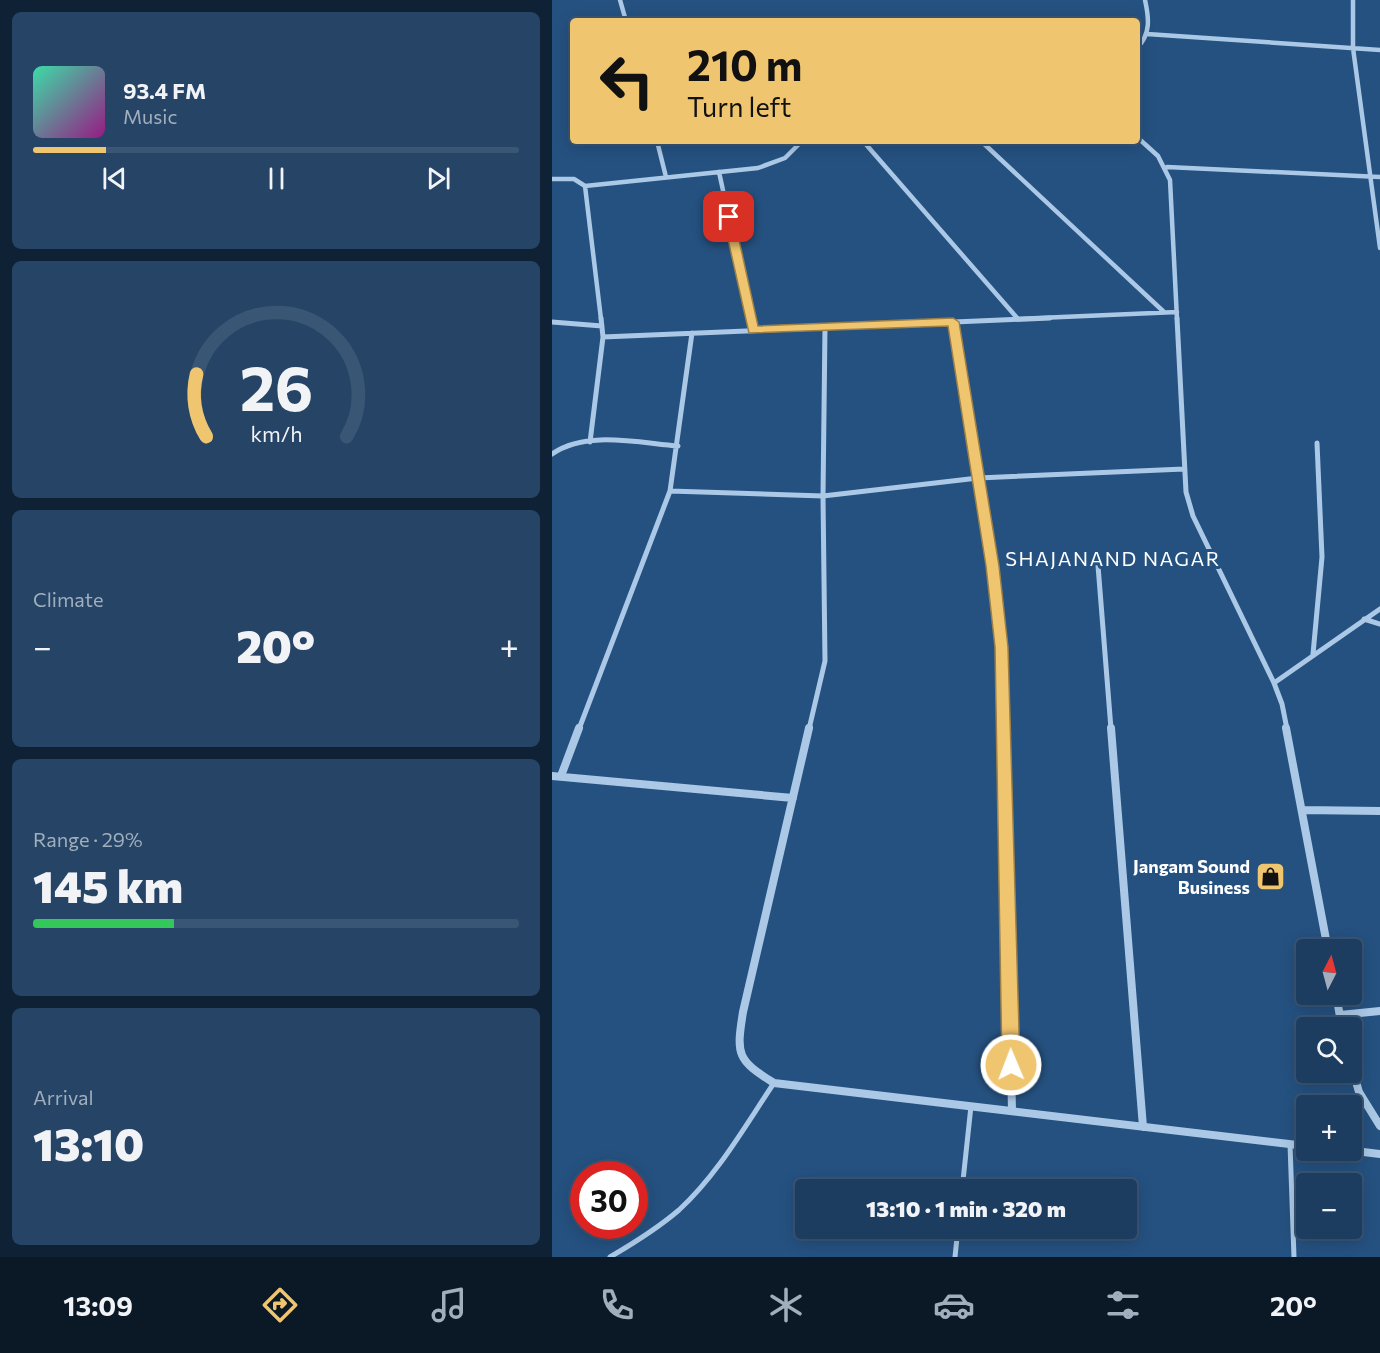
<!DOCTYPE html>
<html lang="en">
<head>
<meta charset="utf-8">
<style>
	:root { --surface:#1c3d60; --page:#254466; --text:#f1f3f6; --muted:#a0aebd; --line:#3a5675; --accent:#f0c56f }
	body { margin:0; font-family:Commissioner,sans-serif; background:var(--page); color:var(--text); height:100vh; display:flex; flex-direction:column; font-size:22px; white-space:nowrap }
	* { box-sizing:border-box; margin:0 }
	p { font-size:20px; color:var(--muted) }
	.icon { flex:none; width:33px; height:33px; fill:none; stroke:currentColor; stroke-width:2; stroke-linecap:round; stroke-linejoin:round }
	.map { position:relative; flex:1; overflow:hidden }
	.panel { display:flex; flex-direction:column; gap:12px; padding:12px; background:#0f2235; width:552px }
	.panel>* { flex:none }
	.guide { position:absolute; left:18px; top:18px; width:570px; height:126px; border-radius:6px; box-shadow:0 3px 15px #0003,0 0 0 2px var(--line); background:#f0c56f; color:#111; overflow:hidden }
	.needle { width:39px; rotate:6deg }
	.buttons { position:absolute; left:744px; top:939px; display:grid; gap:12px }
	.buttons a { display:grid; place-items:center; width:66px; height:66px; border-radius:6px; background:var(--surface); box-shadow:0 3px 15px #0003,0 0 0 2px var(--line); font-size:30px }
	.speed { position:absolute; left:18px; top:1161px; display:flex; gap:12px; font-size:30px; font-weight:700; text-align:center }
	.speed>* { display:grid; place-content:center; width:78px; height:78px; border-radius:50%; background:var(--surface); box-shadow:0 3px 15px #0003,0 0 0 2px var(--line); line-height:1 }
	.speed .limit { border:9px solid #d22; background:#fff; color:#111 }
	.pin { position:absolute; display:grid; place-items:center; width:51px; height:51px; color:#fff; margin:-26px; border-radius:12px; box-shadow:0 3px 9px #0006 }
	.me { position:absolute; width:66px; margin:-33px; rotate:359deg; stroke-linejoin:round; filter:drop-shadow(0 0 4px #0008) }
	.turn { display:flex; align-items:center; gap:21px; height:126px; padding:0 18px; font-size:27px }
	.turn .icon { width:78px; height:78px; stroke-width:2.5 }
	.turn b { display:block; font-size:42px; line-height:51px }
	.big { font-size:45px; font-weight:800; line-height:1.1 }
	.panel .card { flex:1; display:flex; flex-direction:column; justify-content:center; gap:9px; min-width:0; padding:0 21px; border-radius:9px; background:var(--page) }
	.panel .dial { align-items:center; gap:0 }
	.dial svg { height:156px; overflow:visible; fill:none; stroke:var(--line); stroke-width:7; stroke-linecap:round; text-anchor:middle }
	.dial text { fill:var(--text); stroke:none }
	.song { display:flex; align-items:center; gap:18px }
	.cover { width:72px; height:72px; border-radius:9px; background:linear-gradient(135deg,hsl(160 70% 55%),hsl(310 70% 35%)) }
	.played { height:6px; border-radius:3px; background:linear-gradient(90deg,var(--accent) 15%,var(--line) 15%) }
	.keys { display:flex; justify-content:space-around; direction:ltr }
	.heat { display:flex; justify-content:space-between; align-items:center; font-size:33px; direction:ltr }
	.charge { height:9px; border-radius:4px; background:linear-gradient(90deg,#34c759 29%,var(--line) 0) }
	.trip { position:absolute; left:243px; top:1179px; width:342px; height:60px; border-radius:6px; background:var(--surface); box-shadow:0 3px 15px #0003,0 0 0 2px var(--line); font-weight:800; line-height:60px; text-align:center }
	.tab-bar { display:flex; height:96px; justify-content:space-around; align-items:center; background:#0b1826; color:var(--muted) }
	.tab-bar .icon { width:42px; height:42px }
	.tab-bar .selected { color:var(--accent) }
	.tab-bar b { font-size:27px; color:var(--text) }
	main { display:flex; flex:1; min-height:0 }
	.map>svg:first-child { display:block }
</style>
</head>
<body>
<main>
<section class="panel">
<div class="card">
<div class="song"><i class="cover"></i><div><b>93.4 FM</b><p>Music</p></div></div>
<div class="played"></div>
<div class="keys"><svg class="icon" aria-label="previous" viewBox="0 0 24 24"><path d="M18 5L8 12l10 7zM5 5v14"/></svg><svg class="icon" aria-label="pause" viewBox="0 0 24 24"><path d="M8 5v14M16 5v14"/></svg><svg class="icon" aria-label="next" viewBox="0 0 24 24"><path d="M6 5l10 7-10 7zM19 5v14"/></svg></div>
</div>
<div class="card dial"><svg viewBox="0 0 100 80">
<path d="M14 69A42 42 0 1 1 86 69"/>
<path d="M14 69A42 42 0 0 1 9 37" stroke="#f0c56f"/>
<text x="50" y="56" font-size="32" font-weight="700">26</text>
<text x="50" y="72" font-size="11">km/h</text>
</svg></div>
<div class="card"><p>Climate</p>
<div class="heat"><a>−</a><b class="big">20°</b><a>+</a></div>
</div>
<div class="card"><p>Range · 29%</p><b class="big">145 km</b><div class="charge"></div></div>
<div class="card"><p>Arrival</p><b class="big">13:10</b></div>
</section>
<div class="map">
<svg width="828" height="1257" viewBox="0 0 828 1257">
	<rect width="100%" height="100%" fill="#255180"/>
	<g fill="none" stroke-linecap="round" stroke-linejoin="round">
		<path stroke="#abc9e6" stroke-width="5" d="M738 1144 742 1257
			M410 1190 419 1106
			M58 1257C82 1243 106 1228 127 1210 166 1174 193 1126 222 1083
			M403 1257 406 1228"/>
		<path stroke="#abc9e6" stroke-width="4.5" d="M68 0 74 21
			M801 0V48L828 248
			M595 34 828 50
			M585 48C599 34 597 18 593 0
			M585 137 606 156 618 180 625 319
			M105 141 114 177
			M311 141 466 319
			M429 141 612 312
			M615 167 828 177
			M167 172 199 319
			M0 179H22L33 186 49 319
			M33 186 206 168 233 158 250 141
			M464 319 625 312"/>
		<path stroke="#abc9e6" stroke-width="5" d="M198 318 201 330
			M625 318 634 492 641 516 722 683 730 704 735 729
			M0 322 50 326
			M401 322 440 566 450 647 452 729
			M51 337 498 318
			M38 442 51 337 49 318
			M0 454C34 430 87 443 126 446
			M118 491 271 496 426 478 632 469
			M545 553 559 729
			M812 619 828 624
			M761 654 770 557 765 443
			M722 683 828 609
			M27 729 118 491 140 333
			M257 729 273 661 271 496 273 327"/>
		<path stroke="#abc9e6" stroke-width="8" d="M257 728 191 1012C184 1055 185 1060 222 1083L754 1146
			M452 728 460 1111
			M559 728 591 1127
			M734 728 776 950
			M0 776 241 798
			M9 776 27 728
			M750 810 828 811
			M784 994 790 1028
			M788 1015 828 1011
			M800 1068 807 1092 828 1126
			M795 1150 828 1154"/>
	</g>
	<path fill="#f0c56f" stroke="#9c8048" stroke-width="1.5" d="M177 214 182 217 206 326 401 318 407 322 447 566 456 647 468 1065 465 1071 459 1073 453 1071 450 1065 443 647 434 566 396 326 197 333 171 217Z"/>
	<defs>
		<symbol id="shop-square" viewBox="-11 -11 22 22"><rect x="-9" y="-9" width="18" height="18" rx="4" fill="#f0c56f" stroke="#255180"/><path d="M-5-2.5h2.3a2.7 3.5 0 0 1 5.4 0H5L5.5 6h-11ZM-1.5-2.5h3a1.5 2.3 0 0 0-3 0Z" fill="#111"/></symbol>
	</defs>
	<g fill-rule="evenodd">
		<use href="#shop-square" x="702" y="860" width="33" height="33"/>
	</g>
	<g text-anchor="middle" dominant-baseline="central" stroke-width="6" stroke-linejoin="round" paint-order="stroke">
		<g font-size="18" font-weight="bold" fill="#fff" stroke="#255180" text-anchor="end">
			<text x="698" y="866">Jangam Sound<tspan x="698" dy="21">Business</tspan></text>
		</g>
		<g font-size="20" letter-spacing="1.5" fill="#fff" stroke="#255180">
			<text x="561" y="558">SHAJANAND NAGAR</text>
		</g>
	</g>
</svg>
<div class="buttons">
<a><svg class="needle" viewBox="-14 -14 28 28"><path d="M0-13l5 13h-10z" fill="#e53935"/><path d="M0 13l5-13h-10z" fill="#a0aebd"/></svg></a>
<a><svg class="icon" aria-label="search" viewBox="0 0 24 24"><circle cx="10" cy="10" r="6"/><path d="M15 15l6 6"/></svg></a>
<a>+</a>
<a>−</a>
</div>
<div class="speed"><div class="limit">30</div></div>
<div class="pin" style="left:177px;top:217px;background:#d93025"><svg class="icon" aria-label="arrive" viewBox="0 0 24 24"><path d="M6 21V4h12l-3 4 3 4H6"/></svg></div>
<svg class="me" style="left:459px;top:1065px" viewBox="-20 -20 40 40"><circle r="17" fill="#f0c56f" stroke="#fff" stroke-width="3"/><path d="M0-11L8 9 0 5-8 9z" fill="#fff"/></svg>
<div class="trip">13:10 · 1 min · 320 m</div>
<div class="guide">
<div class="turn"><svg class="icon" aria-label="left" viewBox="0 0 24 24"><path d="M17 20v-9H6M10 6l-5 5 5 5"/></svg><div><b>210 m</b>Turn left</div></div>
</div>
</div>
</main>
<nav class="tab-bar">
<b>13:09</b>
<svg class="icon selected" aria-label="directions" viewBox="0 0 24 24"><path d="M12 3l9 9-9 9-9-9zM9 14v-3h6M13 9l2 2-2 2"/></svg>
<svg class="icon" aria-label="music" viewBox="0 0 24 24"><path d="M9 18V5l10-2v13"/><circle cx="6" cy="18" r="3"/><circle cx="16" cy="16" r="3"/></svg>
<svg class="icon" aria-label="phone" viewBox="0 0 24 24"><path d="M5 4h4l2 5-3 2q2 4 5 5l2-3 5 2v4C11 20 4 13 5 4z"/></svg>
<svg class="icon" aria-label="climate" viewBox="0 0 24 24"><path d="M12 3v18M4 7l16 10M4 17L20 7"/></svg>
<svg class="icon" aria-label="car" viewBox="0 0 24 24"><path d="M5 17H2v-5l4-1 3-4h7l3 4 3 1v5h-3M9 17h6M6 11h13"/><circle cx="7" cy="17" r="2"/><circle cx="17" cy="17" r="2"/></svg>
<svg class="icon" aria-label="filters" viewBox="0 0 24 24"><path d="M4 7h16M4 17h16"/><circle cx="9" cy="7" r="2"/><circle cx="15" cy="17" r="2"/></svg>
<b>20°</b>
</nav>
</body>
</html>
